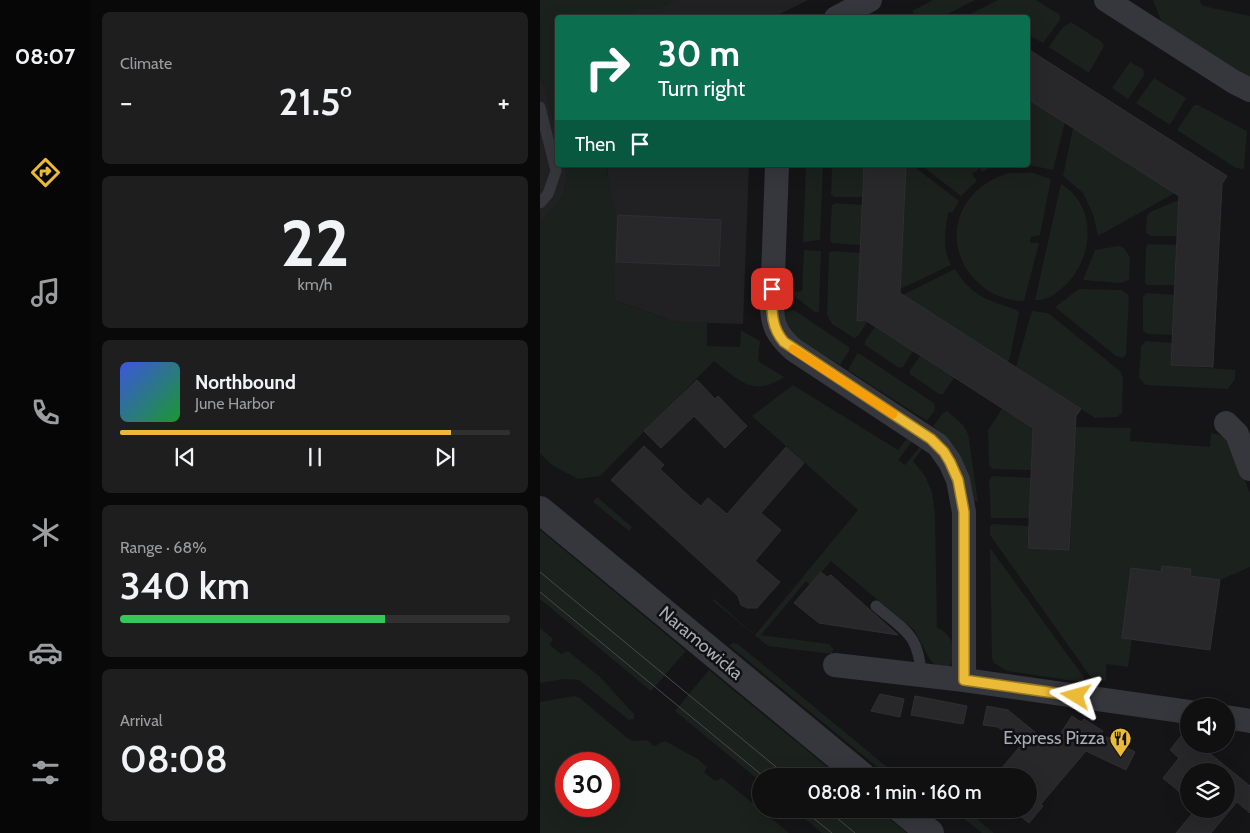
<!DOCTYPE html>
<html lang="en">
<head>
<meta charset="utf-8">
<style>
	:root { --surface:#101011; --page:#1e1e1f; --text:#f1f3f6; --muted:#9c9d9f; --line:#303031; --accent:#ebbb38 }
	body { margin:0; font-family:Cabin,sans-serif; background:var(--page); color:var(--text); height:100vh; display:flex; flex-direction:column; font-size:19px; white-space:nowrap }
	* { box-sizing:border-box; margin:0 }
	p { font-size:16px; color:var(--muted) }
	.icon { flex:none; width:28px; height:28px; fill:none; stroke:currentColor; stroke-width:2; stroke-linecap:round; stroke-linejoin:round }
	.map { position:relative; flex:1; overflow:hidden }
	.drawer { display:flex; flex-direction:column; gap:12px; padding:12px; background:#090909; width:450px }
	.drawer>* { flex:none }
	.hud { position:absolute; left:15px; top:15px; width:475px; height:152px; border-radius:5px; box-shadow:0 5px 20px #0002,0 0 0 1px var(--line); background:#0b6e4f; color:#fff; overflow:hidden }
	.tools { position:absolute; left:640px; top:698px; display:grid; gap:10px }
	.tools a { display:grid; place-items:center; width:55px; height:55px; border-radius:50%; background:var(--surface); box-shadow:0 5px 20px #0002,0 0 0 1px var(--line); font-size:25px }
	.speed { position:absolute; left:15px; top:752px; display:flex; gap:10px; font-size:25px; font-weight:700; text-align:center }
	.speed>* { display:grid; place-content:center; width:65px; height:65px; border-radius:50%; background:var(--surface); box-shadow:0 5px 20px #0002,0 0 0 1px var(--line); line-height:1 }
	.speed .limit { border:8px solid #d22; background:#fff; color:#111 }
	.pin { position:absolute; display:grid; place-items:center; width:42px; height:42px; color:#fff; margin:-21px; border-radius:10px; box-shadow:0 2px 8px #0006 }
	.me { position:absolute; width:55px; margin:-28px; rotate:278deg; stroke-linejoin:round; filter:drop-shadow(0 0 4px #0008) }
	.turn { display:flex; align-items:center; gap:18px; height:105px; padding:0 20px; font-size:22px }
	.turn .icon { width:65px; height:65px; stroke-width:2.5 }
	.turn b { display:block; font-size:35px; line-height:42px }
	.then { display:flex; align-items:center; height:48px; padding:0 20px; background:#0003; gap:10px; font-size:19px }
	.big { font-size:38px; font-weight:600; line-height:1.1 }
	.drawer .widget { flex:1; display:flex; flex-direction:column; justify-content:center; gap:8px; min-width:0; padding:0 18px; border-radius:8px; background:var(--page) }
	.drawer .dial { align-items:center; gap:0 }
	.dial b { font-size:65px; line-height:1 }
	.song { display:flex; align-items:center; gap:15px }
	.cover { width:60px; height:60px; border-radius:8px; background:linear-gradient(135deg,hsl(230 70% 55%),hsl(130 70% 35%)) }
	.played { height:5px; border-radius:2px; background:linear-gradient(90deg,var(--accent) 85%,var(--line) 85%) }
	.keys { display:flex; justify-content:space-around; direction:ltr }
	.heat { display:flex; justify-content:space-between; align-items:center; font-size:28px; direction:ltr }
	.charge { height:8px; border-radius:4px; background:linear-gradient(90deg,#34c759 68%,var(--line) 0) }
	.trip { position:absolute; left:212px; top:768px; width:285px; height:50px; border-radius:25px; background:var(--surface); box-shadow:0 5px 20px #0002,0 0 0 1px var(--line); font-weight:600; line-height:50px; text-align:center }
	main { display:flex; flex:1; min-height:0 }
	.dock { display:flex; flex-direction:column; width:90px; justify-content:space-around; align-items:center; background:#060607; color:var(--muted) }
	.dock .icon { width:35px; height:35px }
	.dock .selected { color:var(--accent) }
	.dock b { font-size:22px; color:var(--text) }
	.map>svg:first-child { display:block }
</style>
</head>
<body>
<main>
<nav class="dock">
<b>08:07</b>
<svg class="icon selected" aria-label="directions" viewBox="0 0 24 24"><path d="M12 3l9 9-9 9-9-9zM9 14v-3h6M13 9l2 2-2 2"/></svg>
<svg class="icon" aria-label="music" viewBox="0 0 24 24"><path d="M9 18V5l10-2v13"/><circle cx="6" cy="18" r="3"/><circle cx="16" cy="16" r="3"/></svg>
<svg class="icon" aria-label="phone" viewBox="0 0 24 24"><path d="M5 4h4l2 5-3 2q2 4 5 5l2-3 5 2v4C11 20 4 13 5 4z"/></svg>
<svg class="icon" aria-label="climate" viewBox="0 0 24 24"><path d="M12 3v18M4 7l16 10M4 17L20 7"/></svg>
<svg class="icon" aria-label="car" viewBox="0 0 24 24"><path d="M5 17H2v-5l4-1 3-4h7l3 4 3 1v5h-3M9 17h6M6 11h13"/><circle cx="7" cy="17" r="2"/><circle cx="17" cy="17" r="2"/></svg>
<svg class="icon" aria-label="filters" viewBox="0 0 24 24"><path d="M4 7h16M4 17h16"/><circle cx="9" cy="7" r="2"/><circle cx="15" cy="17" r="2"/></svg>
</nav>
<section class="drawer">
<div class="widget"><p>Climate</p>
<div class="heat"><a>−</a><b class="big">21.5°</b><a>+</a></div>
</div>
<div class="widget dial"><b>22</b><p>km/h</p></div>
<div class="widget">
<div class="song"><i class="cover"></i><div><b>Northbound</b><p>June Harbor</p></div></div>
<div class="played"></div>
<div class="keys"><svg class="icon" aria-label="previous" viewBox="0 0 24 24"><path d="M18 5L8 12l10 7zM5 5v14"/></svg><svg class="icon" aria-label="pause" viewBox="0 0 24 24"><path d="M8 5v14M16 5v14"/></svg><svg class="icon" aria-label="next" viewBox="0 0 24 24"><path d="M6 5l10 7-10 7zM19 5v14"/></svg></div>
</div>
<div class="widget"><p>Range · 68%</p><b class="big">340 km</b><div class="charge"></div></div>
<div class="widget"><p>Arrival</p><b class="big">08:08</b></div>
</section>
<div class="map">
<svg width="710" height="833" viewBox="0 0 710 833">
	<rect width="100%" height="100%" fill="#151517"/>
	<path fill="#212124" d="M92 0H268L234 17 84 18Z
		M0 78 6 91 17 136 18 165H25L27 178 25 193 20 201 0 223Z
		M67 165H209L203 324 136 322 73 300 74 263Z"/>
	<path fill="#1b211c" fill-rule="evenodd" d="M0 0H134L120 9H97L89 17 18 18 17 136 6 91 0 78Z
		M393 0H435L402 17H376L372 11Z
		M458 0H496L520 15V20L503 43 488 35V18L424 17Z
		M613 0H659L663 6 710 16V78L622 23Z
		M531 22 562 42 564 46 549 73 509 47 522 28Z
		M590 62 603 69 604 75 588 99 572 88Z
		M614 78 646 98 630 125 596 103Z
		M488 99 525 122 513 170 488 165Z
		M654 105H658L707 131 704 169 696 168 637 130Z
		M533 128 635 193 558 236 553 214 543 193 523 176Z
		M25 165H67V174L76 215 73 300 136 322 167 323V346L200 347 201 330 202 331 220 341 218 361 244 377C213 398 199 380 174 361L60 476 38 479 12 465 0 453V223L25 193 27 178Z
		M266 165H283L280 240 263 242Z
		M292 165H324L322 197H294L291 194Z
		M366 165H372L419 201 413 212 408 213C405 232 402 248 411 265L360 289Z
		M381 165H448L449 168 442 172 440 168 432 174 437 181 421 196Z
		M469 173H493L511 179 500 235 491 237 490 243H499L484 301C427 300 393 234 436 191 445 182 457 177 469 173Z
		M521 184C562 208 552 269 516 293 510 297 503 301 495 300Z
		M639 200 637 236H611L606 233 607 216 610 212Z
		M296 203 322 205 320 245 292 243 290 240 292 205Z
		M608 244 637 245 635 285H607L605 282 606 247Z
		M579 246 584 248 590 257 589 280 580 283 543 280 555 250Z
		M264 250 281 251 279 311 276 313 249 292 262 291Z
		M292 251 320 253 317 321 318 316 327 322 318 336 314 338 292 324 287 314 289 253Z
		M415 269C434 299 447 299 477 310L479 313 470 357 468 362 363 295Z
		M539 289 582 290 589 296 586 355 582 358 576 356 515 307Z
		M607 293 635 295 633 335 608 334 603 331V297Z
		M254 310 309 347V351L300 365C280 352 246 339 245 312Z
		M492 311 508 313 580 371 583 378 582 413 577 417 555 418 476 367Z
		M335 327 373 351 363 367 359 368 325 345V341Z
		M606 341 632 343 631 365 695 370V379L688 389 606 385 599 378 601 346Z
		M317 354H320L394 403 395 410 387 421 308 370Z
		M380 356 414 378 403 394H399L370 374V370Z
		M253 385 358 450 369 436 374 439 358 460 365 465 381 445 384 447 373 461 385 476 392 492 395 514 397 628C412 633 420 653 409 667L399 668 391 661 374 630 291 561 270 585 266 581 221 635 289 644 293 649 292 654 228 646 172 600 174 599 215 635 318 510 212 416Z
		M462 409 493 428 491 470 453 469 449 465 448 430Z
		M407 411 423 425 428 434 438 502 434 501C426 467 419 450 393 426L403 413Z
		M535 427 591 428 590 441 670 447 671 433 683 436 694 450 710 494V567L680 580 650 576V569L623 566 621 572 582 638 592 640 588 667 566 664V681L552 679 450 535V526L453 524 489 526 487 548 530 550Z
		M452 476 491 478 489 518H451L449 481Z
		M57 497 92 527 89 531 53 502Z
		M0 530 146 651 111 691 0 599Z
		M450 548 548 683 467 671 454 663 452 658Z
		M0 628 13 639 10 645 21 654 28 651 60 677 94 714V719L89 720 39 680 24 679 0 683Z
		M193 643 198 644 358 776H348L189 645Z
		M169 670 298 776H221V782L135 711Z
		M34 696 40 698 87 738 93 741 107 740 114 746 125 741 158 759 167 767 164 772 175 781 182 778 249 833H0V702ZM26 764H69V806H26Z
		M253 809H337L367 833H282Z
		M427 811 454 833H442L422 817Z"/>
	<path fill="#28282b" stroke="#2f2f33" d="M488 49 687 176 682 184 673 367 631 365 639 196 488 99Z
		M324 165H366L360 293 541 409 536 416 529 550 488 548 493 428 325 320 317 321Z
		M78 215 181 220 179 266 76 262Z
		M157 380 175 399 178 396 207 426 185 448 154 416 121 448 104 431Z
		M104 446 124 465 120 469 153 500 161 506 168 498 187 514 246 447 264 463 221 513 241 530 215 561 240 582 217 608H207L201 605 198 596 71 480Z
		M622 566 651 569 650 576 680 580 670 650 582 638 591 568 621 572Z
		M281 572 287 577 291 575 358 635 279 623 254 603Z
		M340 694 364 699 360 717 331 711Z
		M375 696 427 706 423 724 371 715Z
		M447 706 468 710 512 746 532 716 541 722 544 719 563 731 561 734 595 752 586 770 546 751 501 804 503 806 489 823 471 809H489V776H455L481 745 458 727 443 725Z
		M641 736 649 740V744H654L672 755 710 786V813L697 802 671 833H636L656 809H686V771H649V800L623 778 639 758 630 750Z"/>
	<g fill="none" stroke-linecap="round" stroke-linejoin="round">
		<path stroke="#36373c" stroke-width="11" d="M0 107 16 171 8 194 0 203
			M336 606C365 631 379 634 381 675"/>
		<path stroke="#36373c" stroke-width="24" d="M566 0 694 82 710 90
			M296 18 330 0
			M237 165 232 304C232 326 238 336 254 350L398 445 410 462 418 480 424 512V680
			M686 423 697 434 710 469
			M295 665 424 680 649 712
			M686 717 710 721"/>
		<path stroke="#36373c" stroke-width="28" d="M0 510 322 776
			M361 809 390 833"/>
		<path stroke="#494a50" stroke-width="1" d="M0 572 247 776
			M0 592 223 776
			M262 809 292 833
			M286 809 315 833"/>
	</g>
	<g fill="none" stroke-linecap="round" stroke-linejoin="round">
		<defs>
			<path id="route" d="M232 289C232 309 230 326 244 342L391 439 404 452 410 462 418 480 424 512V680L536 696"/>
		</defs>
		<use href="#route" stroke="#997a24" stroke-width="12"/>
		<use href="#route" stroke="#ebbb38" stroke-width="9"/>
		<path stroke="#f59e0b" stroke-width="9" d="M253 349 353 414"/>
	</g>
	<defs>
		<symbol id="restaurant-pin" viewBox="-11 -11 22 30"><path d="M0 17L-7.5 6A9.5 9.5 0 1 1 7.5 6Z" fill="#ebbb38" stroke="#101012"/><path d="M-5-6h1v4h1v-4h1v4h1v-4h1v5L-1.5 .5V6h-2V.5L-5-1ZM5-6V6H3V1.5H1.5Q1.5-4 5-6Z" fill="#111"/></symbol>
	</defs>
	<g fill-rule="evenodd">
		<use href="#restaurant-pin" x="568" y="726" width="25" height="34"/>
	</g>
	<g text-anchor="middle" dominant-baseline="central" stroke-width="5" stroke-linejoin="round" paint-order="stroke">
		<g font-size="18" fill="#a7abb6" stroke="#101012">
			<text transform="translate(161 643) rotate(40)">Naramowicka</text>
		</g>
		<g font-size="18" fill="#a7abb6" stroke="#101012" text-anchor="end">
			<text x="565" y="738">Express Pizza</text>
		</g>
	</g>
</svg>
<div class="tools">
<a><svg class="icon" aria-label="sound" viewBox="0 0 24 24"><path d="M4 9h4l5-4v14l-5-4H4zM17 9q2 3 0 6"/></svg></a>
<a><svg class="icon" aria-label="layers" viewBox="0 0 24 24"><path d="M12 4l9 5-9 5-9-5zM3 14l9 5 9-5"/></svg></a>
</div>
<div class="speed"><div class="limit">30</div></div>
<div class="pin" style="left:232px;top:289px;background:#d93025"><svg class="icon" aria-label="arrive" viewBox="0 0 24 24"><path d="M6 21V4h12l-3 4 3 4H6"/></svg></div>
<svg class="me" style="left:536px;top:696px" viewBox="-20 -20 40 40"><path d="M0-17L14 15 0 8-14 15z" fill="#ebbb38" stroke="#fff" stroke-width="4"/></svg>
<div class="trip">08:08 · 1 min · 160 m</div>
<div class="hud">
<div class="turn"><svg class="icon" aria-label="right" viewBox="0 0 24 24"><path d="M7 20v-9h11M14 6l5 5-5 5"/></svg><div><b>30 m</b>Turn right</div></div>
<div class="then">Then<svg class="icon" aria-label="arrive" viewBox="0 0 24 24"><path d="M6 21V4h12l-3 4 3 4H6"/></svg></div>
</div>
</div>
</main>
</body>
</html>
